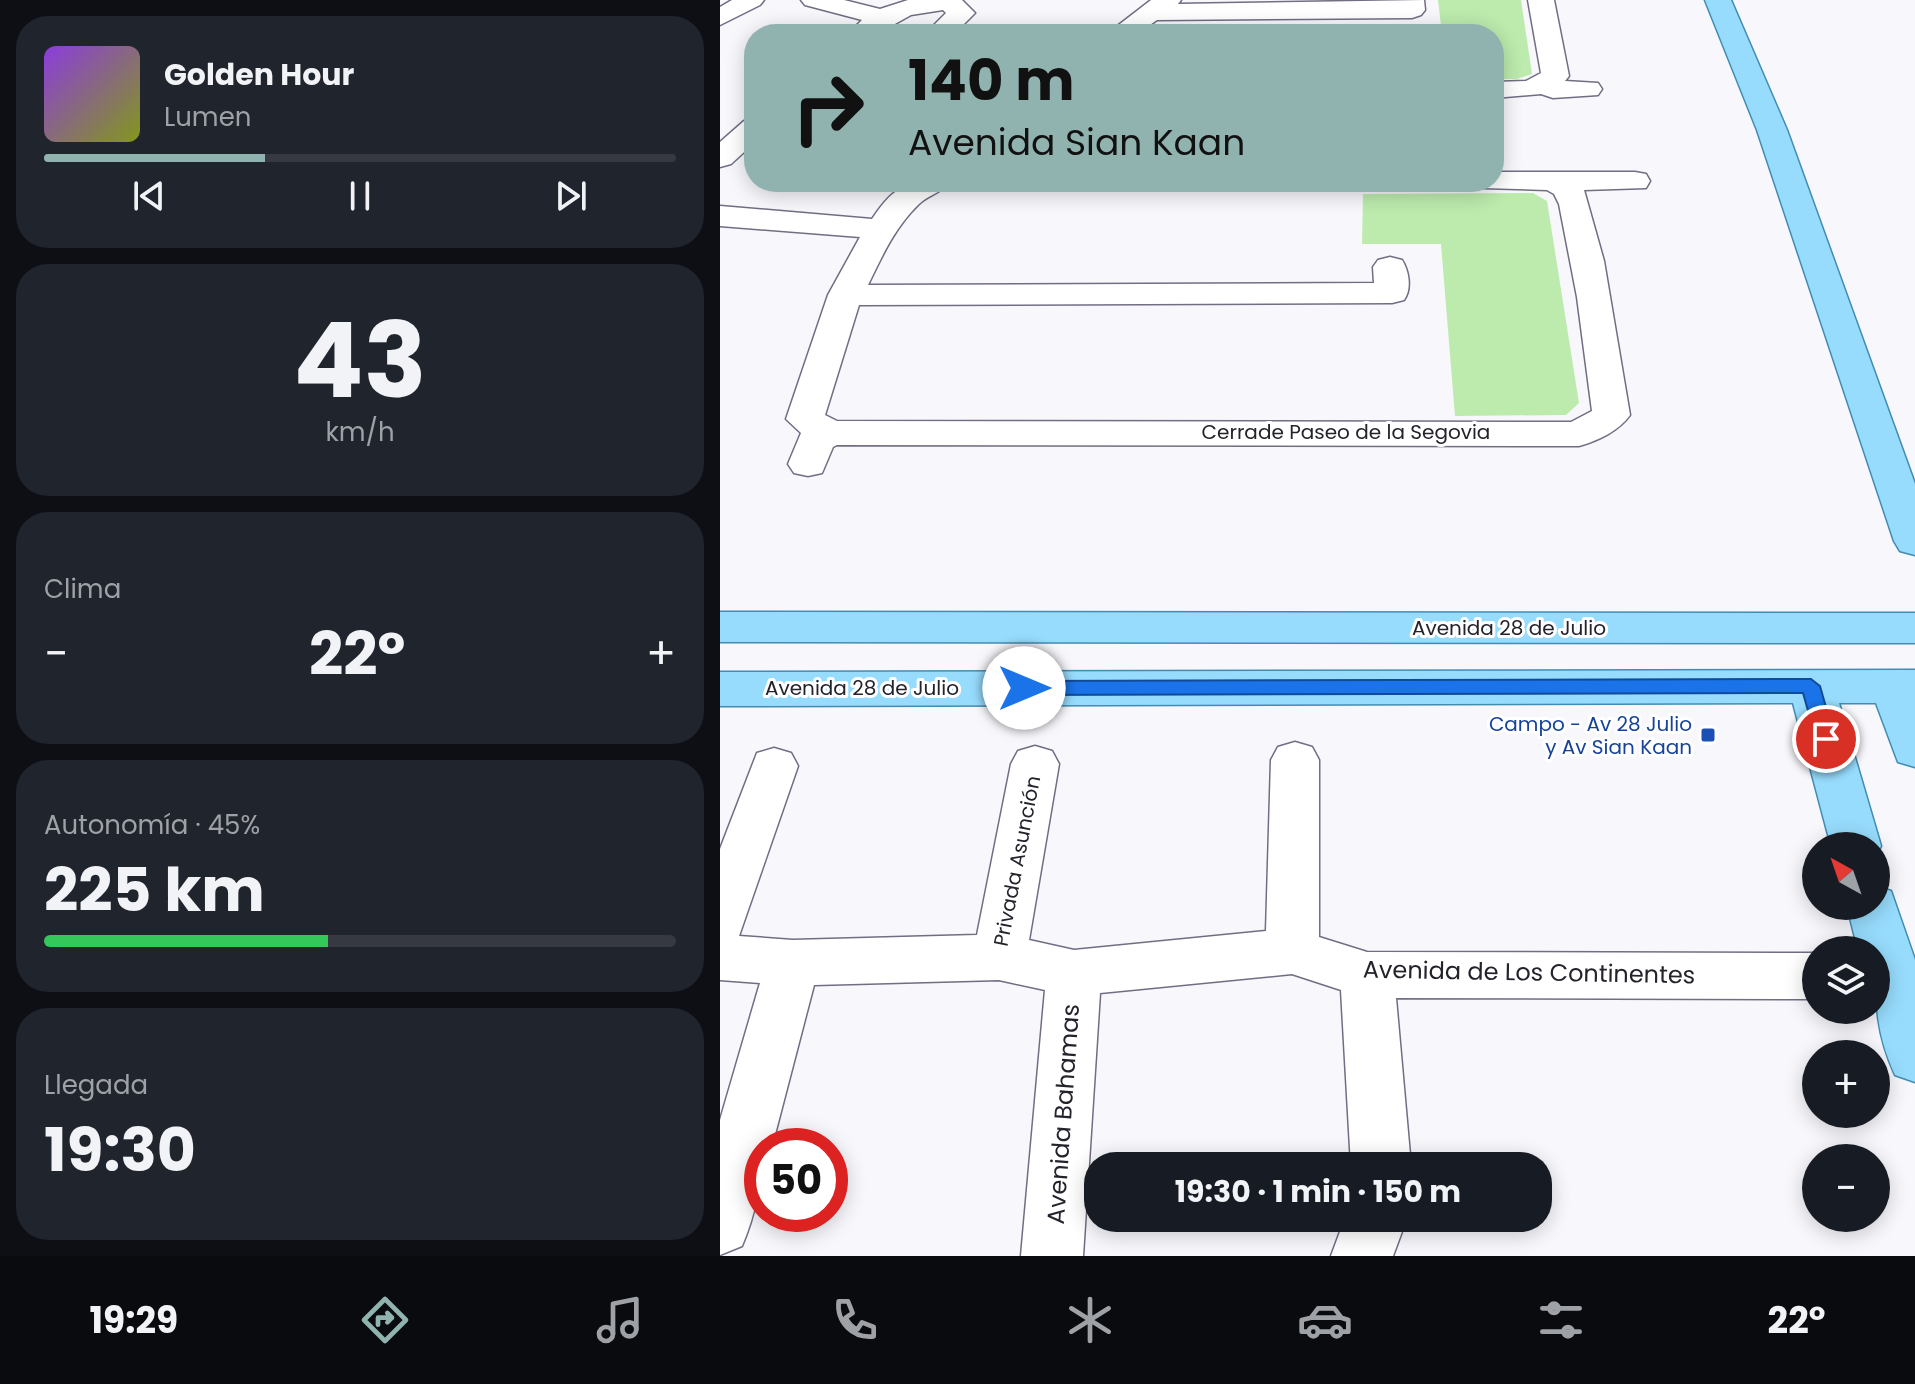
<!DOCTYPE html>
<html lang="es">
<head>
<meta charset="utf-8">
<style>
	:root { --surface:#171b24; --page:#20242c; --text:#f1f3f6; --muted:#9ea1a6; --line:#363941; --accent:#91b3af }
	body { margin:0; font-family:Poppins,sans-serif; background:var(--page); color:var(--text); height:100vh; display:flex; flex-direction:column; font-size:30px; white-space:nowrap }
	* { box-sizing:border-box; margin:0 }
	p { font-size:26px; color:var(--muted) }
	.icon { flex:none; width:44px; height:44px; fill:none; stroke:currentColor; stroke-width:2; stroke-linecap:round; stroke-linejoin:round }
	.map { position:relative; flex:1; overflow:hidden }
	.side { display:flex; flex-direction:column; gap:16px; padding:16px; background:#0d0f14; width:720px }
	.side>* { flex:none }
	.hud { position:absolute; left:24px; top:24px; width:760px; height:168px; border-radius:32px; box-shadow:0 4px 20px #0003; background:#91b3af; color:#111; overflow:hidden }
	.needle { width:52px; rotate:320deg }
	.tools { position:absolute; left:1082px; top:832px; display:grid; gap:16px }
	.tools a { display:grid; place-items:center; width:88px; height:88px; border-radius:50%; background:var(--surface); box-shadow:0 4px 20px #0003; font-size:40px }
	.speed { position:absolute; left:24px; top:1128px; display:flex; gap:16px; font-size:40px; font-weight:700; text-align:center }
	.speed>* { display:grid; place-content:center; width:104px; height:104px; border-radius:50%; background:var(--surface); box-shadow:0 4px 20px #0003; line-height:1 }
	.speed .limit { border:12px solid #d22; background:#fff; color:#111 }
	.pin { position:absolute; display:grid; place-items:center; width:68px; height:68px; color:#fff; margin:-34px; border:4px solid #fff; border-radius:50%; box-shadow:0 2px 8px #0007 }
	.me { position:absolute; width:88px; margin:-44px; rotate:90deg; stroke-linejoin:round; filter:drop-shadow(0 0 6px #0008) }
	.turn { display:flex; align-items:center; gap:28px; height:168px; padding:0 32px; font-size:36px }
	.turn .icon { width:104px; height:104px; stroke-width:2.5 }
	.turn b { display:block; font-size:56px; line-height:68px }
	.big { font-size:60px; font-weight:700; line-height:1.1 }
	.side .tile { flex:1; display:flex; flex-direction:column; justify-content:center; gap:12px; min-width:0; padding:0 28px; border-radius:32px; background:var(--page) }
	.side .dial { align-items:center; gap:0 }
	.dial b { font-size:104px; line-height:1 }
	.song { display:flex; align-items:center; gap:24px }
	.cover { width:96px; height:96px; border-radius:12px; background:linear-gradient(135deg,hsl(270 70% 55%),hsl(70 70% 35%)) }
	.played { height:8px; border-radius:4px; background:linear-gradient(90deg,var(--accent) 35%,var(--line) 35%) }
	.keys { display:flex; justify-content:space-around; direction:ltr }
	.heat { display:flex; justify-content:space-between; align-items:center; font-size:44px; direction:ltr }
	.charge { height:12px; border-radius:6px; background:linear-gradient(90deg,#34c759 45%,var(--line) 0) }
	.trip { position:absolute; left:364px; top:1152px; width:468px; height:80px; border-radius:32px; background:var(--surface); box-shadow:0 4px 20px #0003; font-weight:700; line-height:80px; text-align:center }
	.dock { display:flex; height:128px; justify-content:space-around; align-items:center; background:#090b0e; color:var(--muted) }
	.dock .icon { width:56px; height:56px }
	.dock .on { color:var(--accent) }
	.dock b { font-size:36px; color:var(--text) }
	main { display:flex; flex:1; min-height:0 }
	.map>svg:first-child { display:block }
</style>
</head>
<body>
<main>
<section class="side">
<div class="tile">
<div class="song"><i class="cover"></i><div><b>Golden Hour</b><p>Lumen</p></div></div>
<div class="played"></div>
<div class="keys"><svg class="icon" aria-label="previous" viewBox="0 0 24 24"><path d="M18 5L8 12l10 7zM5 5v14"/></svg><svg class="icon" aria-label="pause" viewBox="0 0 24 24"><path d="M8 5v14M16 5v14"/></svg><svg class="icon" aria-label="next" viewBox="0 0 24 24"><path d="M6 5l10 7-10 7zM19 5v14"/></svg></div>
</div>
<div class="tile dial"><b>43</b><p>km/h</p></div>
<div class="tile"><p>Clima</p>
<div class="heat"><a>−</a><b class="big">22°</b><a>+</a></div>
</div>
<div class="tile"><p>Autonomía · 45%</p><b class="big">225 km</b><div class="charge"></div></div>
<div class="tile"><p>Llegada</p><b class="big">19:30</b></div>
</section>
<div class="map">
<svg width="1195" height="1256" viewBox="0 0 1195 1256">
	<rect width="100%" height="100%" fill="#f8f7fc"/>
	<path fill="#bcebad" d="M718 0H801L812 74 797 79H774V34H722Z
		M813 193 827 201 859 403 846 415 735 416 721 244H642L643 194Z"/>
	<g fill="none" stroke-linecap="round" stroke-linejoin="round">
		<defs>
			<path id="minor" d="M12 0H44L40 5 0 25V7Z
				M81 0H124L160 9 188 0H242L255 13 234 34H205L226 13 223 10 191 15 157 34H128L142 20 85 5Z
				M431 0H461L458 4 704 0 705 10 701 15 692 18 437 20 417 34H387Z
				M808 0H834L849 76 845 81 878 83 882 89 878 95 833 98 821 94 774 98V82L806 81 821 73Z
				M34 118V143L11 164 0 167V142L24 121Z
				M774 172H915L926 174 930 181 926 188 864 190 884 261 910 415C899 431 877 441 859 446L117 445 113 447 102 473 88 476 74 473 68 464 81 433 66 419 108 295 140 237 0 226V206L152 219C177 182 188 182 229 182 222 193 208 195 199 204 175 227 162 256 148 285L654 283 653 267 658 260 670 257 682 260C689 271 692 289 684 300L672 303 139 305 105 415 117 421 851 422 872 411 857 297 839 204 834 194 827 190 763 188 759 182H774Z
				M575 742 592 747 599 760V937L647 952 1096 953V999L676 998 691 1166H631L621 990 572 974 380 993 363 1256H301L325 990 279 980 94 985 52 1146H42C42 1182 36 1213 22 1246L0 1255V1120L40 983 0 980V849L37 753 54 748 71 753 78 766 19 936 73 940 257 935 291 764 298 751 315 746 332 751 339 764 309 940 354 950 546 931 551 760 558 747Z
				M625 1218H687L673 1256H611Z"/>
			<path id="major" d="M985 0H1011L1067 130 1195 484V555L1180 551 1174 541 1037 130Z
				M0 612 1195 613V643L0 642Z
				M1195 670V767L1178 762 1156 703H1119L1161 846 1156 856V846H1111L1073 703 0 706V672Z
				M1156 886 1171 891 1195 960V1082L1175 1075C1154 1029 1156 999 1156 950H1138L1127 906H1156Z"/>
		</defs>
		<use href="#minor" stroke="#706e83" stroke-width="3"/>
		<use href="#major" stroke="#428cb3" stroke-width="3"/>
		<use href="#minor" fill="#fff" fill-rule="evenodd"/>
		<use href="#major" fill="#97dcfd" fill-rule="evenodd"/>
	</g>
	<path fill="#1a73e8" stroke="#114b97" stroke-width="2" d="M1091 679 1100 686 1115 739 1113 745H1099L1096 739 1083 693 304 695 295 688 304 681Z"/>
	<rect fill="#1a4fb4" stroke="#fff" stroke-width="3" x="980" y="727" width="16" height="16" rx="4"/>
	<g text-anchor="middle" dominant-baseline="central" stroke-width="6" stroke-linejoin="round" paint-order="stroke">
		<g font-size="20" fill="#24232c" stroke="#fff">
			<text x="626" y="432">Cerrade Paseo de la Segovia</text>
			<text x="789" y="628">Avenida 28 de Julio</text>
			<text x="142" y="688">Avenida 28 de Julio</text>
			<text transform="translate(297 861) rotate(-79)">Privada Asunción</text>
		</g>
		<g font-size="20" fill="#164399" stroke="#fff" text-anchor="end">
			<text x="972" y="724">Campo - Av 28 Julio<tspan x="972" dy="23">y Av Sian Kaan</tspan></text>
		</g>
		<g font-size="24" fill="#24232c" stroke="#fff">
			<text transform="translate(809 972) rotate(1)">Avenida de Los Continentes</text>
			<text transform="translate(343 1114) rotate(-86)">Avenida Bahamas</text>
		</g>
	</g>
</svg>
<div class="tools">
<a><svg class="needle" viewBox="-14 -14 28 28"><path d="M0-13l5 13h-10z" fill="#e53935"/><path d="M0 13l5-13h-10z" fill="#9ea1a6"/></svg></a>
<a><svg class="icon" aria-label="layers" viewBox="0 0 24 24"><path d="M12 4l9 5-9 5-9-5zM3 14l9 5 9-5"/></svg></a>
<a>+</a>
<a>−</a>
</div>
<div class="speed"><div class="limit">50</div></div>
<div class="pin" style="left:1106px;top:739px;background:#d93025"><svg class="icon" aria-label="arrive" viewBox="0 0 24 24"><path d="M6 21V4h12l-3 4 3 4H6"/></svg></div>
<svg class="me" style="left:304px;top:688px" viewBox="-20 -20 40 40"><circle r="19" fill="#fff"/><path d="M0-13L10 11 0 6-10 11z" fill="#1a73e8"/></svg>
<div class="trip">19:30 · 1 min · 150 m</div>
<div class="hud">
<div class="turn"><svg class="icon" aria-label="right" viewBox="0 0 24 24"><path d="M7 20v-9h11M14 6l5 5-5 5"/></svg><div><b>140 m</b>Avenida Sian Kaan</div></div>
</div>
</div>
</main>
<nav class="dock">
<b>19:29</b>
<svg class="icon on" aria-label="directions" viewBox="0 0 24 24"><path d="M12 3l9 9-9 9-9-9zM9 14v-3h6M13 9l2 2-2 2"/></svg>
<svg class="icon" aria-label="music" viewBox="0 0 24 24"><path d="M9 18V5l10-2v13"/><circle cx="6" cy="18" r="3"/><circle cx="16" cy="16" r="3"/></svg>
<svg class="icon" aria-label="phone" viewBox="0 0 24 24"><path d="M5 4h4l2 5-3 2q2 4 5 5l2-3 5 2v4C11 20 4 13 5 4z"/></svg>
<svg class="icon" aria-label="climate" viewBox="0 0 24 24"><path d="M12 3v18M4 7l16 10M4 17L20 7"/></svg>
<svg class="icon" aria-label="car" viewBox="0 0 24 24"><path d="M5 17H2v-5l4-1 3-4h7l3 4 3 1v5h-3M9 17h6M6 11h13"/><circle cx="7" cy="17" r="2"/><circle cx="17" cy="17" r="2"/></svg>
<svg class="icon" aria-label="filters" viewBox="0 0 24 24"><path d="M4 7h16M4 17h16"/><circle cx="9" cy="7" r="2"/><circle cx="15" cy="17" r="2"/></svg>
<b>22°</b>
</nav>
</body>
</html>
